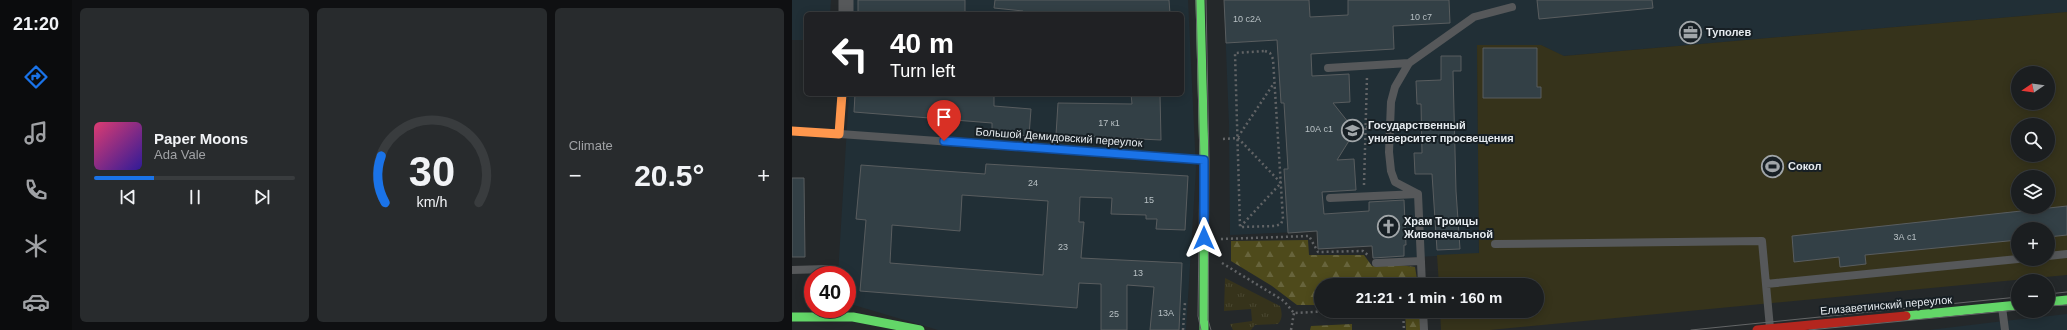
<!DOCTYPE html>
<html lang="en">
<head>
<meta charset="utf-8">
<style>
	:root { --surface:#1b1e20; --page:#282b2d; --text:#f1f3f6; --muted:#a0a2a5; --line:#393c3e; --accent:#1a73e8 }
	body { margin:0; font-family:Arial,sans-serif; background:var(--page); color:var(--text); height:100vh; display:flex; flex-direction:column; font-size:15px; white-space:nowrap }
	* { box-sizing:border-box; margin:0 }
	p { font-size:13px; color:var(--muted) }
	.icon { flex:none; width:22px; height:22px; fill:none; stroke:currentColor; stroke-width:2; stroke-linecap:round; stroke-linejoin:round }
	.map { position:relative; flex:1; overflow:hidden }
	.panel { display:flex; flex-direction:column; gap:8px; padding:8px; background:#0f1012; width:720px }
	.panel>* { flex:none }
	.top-card { position:absolute; left:12px; top:12px; width:380px; height:84px; border-radius:6px; box-shadow:0 2px 10px #0003,0 0 0 1px var(--line); background:#202124; color:#fff; overflow:hidden }
	.needle { width:26px; rotate:257deg }
	.fabs { position:absolute; left:1219px; top:66px; display:grid; gap:8px }
	.fabs a { display:grid; place-items:center; width:44px; height:44px; border-radius:50%; background:var(--surface); box-shadow:0 2px 10px #0003,0 0 0 1px var(--line); font-size:20px }
	.speed { position:absolute; left:12px; top:266px; display:flex; gap:8px; font-size:20px; font-weight:700; text-align:center }
	.speed>* { display:grid; place-content:center; width:52px; height:52px; border-radius:50%; background:var(--surface); box-shadow:0 2px 10px #0003,0 0 0 1px var(--line); line-height:1 }
	.speed .limit { border:6px solid #d22; background:#fff; color:#111 }
	.pin { position:absolute; display:grid; place-items:center; width:34px; height:34px; color:#fff; margin:-41px -17px; border-radius:50% 50% 50% 0; rotate:-45deg; box-shadow:0 0 4px #0007 }
	.pin .icon { rotate:45deg }
	.me { position:absolute; width:44px; margin:-22px; rotate:0deg; stroke-linejoin:round; filter:drop-shadow(0 0 3px #0008) }
	.turn { display:flex; align-items:center; gap:14px; height:84px; padding:0 20px; font-size:18px }
	.turn .icon { width:52px; height:52px; stroke-width:2.5 }
	.turn b { display:block; font-size:28px; line-height:34px }
	.big { font-size:30px; font-weight:600; line-height:1.1 }
	.panel .tile { flex:1; display:flex; flex-direction:column; justify-content:center; gap:6px; min-width:0; padding:0 14px; border-radius:6px; background:var(--page) }
	.panel .dial { align-items:center; gap:0 }
	.dial svg { height:104px; overflow:visible; fill:none; stroke:var(--line); stroke-width:7; stroke-linecap:round; text-anchor:middle }
	.dial text { fill:var(--text); stroke:none }
	.song { display:flex; align-items:center; gap:12px }
	.cover { width:48px; height:48px; border-radius:6px; background:linear-gradient(135deg,hsl(340 70% 55%),hsl(250 70% 35%)) }
	.played { height:4px; border-radius:2px; background:linear-gradient(90deg,var(--accent) 30%,var(--line) 30%) }
	.keys { display:flex; justify-content:space-around; direction:ltr }
	.heat { display:flex; justify-content:space-between; align-items:center; font-size:22px; direction:ltr }
	.panel .tiles { flex:1; display:grid; gap:8px; grid-template-columns:repeat(3,1fr) }
	.trip { position:absolute; left:522px; top:278px; width:230px; height:40px; border-radius:20px; background:var(--surface); box-shadow:0 2px 10px #0003,0 0 0 1px var(--line); font-weight:600; line-height:40px; text-align:center }
	main { display:flex; flex:1; min-height:0 }
	.dock { display:flex; flex-direction:column; width:72px; justify-content:space-around; align-items:center; background:#0b0c0d; color:var(--muted) }
	.dock .icon { width:28px; height:28px }
	.dock .current { color:var(--accent) }
	.dock b { font-size:18px; color:var(--text) }
	.map>svg:first-child { display:block }
</style>
</head>
<body>
<main>
<nav class="dock">
<b>21:20</b>
<svg class="icon current" aria-label="directions" viewBox="0 0 24 24"><path d="M12 3l9 9-9 9-9-9zM9 14v-3h6M13 9l2 2-2 2"/></svg>
<svg class="icon" aria-label="music" viewBox="0 0 24 24"><path d="M9 18V5l10-2v13"/><circle cx="6" cy="18" r="3"/><circle cx="16" cy="16" r="3"/></svg>
<svg class="icon" aria-label="phone" viewBox="0 0 24 24"><path d="M5 4h4l2 5-3 2q2 4 5 5l2-3 5 2v4C11 20 4 13 5 4z"/></svg>
<svg class="icon" aria-label="climate" viewBox="0 0 24 24"><path d="M12 3v18M4 7l16 10M4 17L20 7"/></svg>
<svg class="icon" aria-label="car" viewBox="0 0 24 24"><path d="M5 17H2v-5l4-1 3-4h7l3 4 3 1v5h-3M9 17h6M6 11h13"/><circle cx="7" cy="17" r="2"/><circle cx="17" cy="17" r="2"/></svg>
</nav>
<section class="panel">
<div class="tiles">
<div class="tile">
<div class="song"><i class="cover"></i><div><b>Paper Moons</b><p>Ada Vale</p></div></div>
<div class="played"></div>
<div class="keys"><svg class="icon" aria-label="previous" viewBox="0 0 24 24"><path d="M18 5L8 12l10 7zM5 5v14"/></svg><svg class="icon" aria-label="pause" viewBox="0 0 24 24"><path d="M8 5v14M16 5v14"/></svg><svg class="icon" aria-label="next" viewBox="0 0 24 24"><path d="M6 5l10 7-10 7zM19 5v14"/></svg></div>
</div>
<div class="tile dial"><svg viewBox="0 0 100 80">
<path d="M14 69A42 42 0 1 1 86 69"/>
<path d="M14 69A42 42 0 0 1 11 33" stroke="#1a73e8"/>
<text x="50" y="56" font-size="32" font-weight="700">30</text>
<text x="50" y="72" font-size="11">km/h</text>
</svg></div>
<div class="tile"><p>Climate</p>
<div class="heat"><a>−</a><b class="big">20.5°</b><a>+</a></div>
</div>
</div>
</section>
<div class="map">
<svg width="1275" height="330" viewBox="0 0 1275 330">
	<defs>
		<pattern id="grass-tufts" width="24" height="20" patternUnits="userSpaceOnUse"><rect width="24" height="20" fill="#36331b"/><path d="M3 7l-1-3M5 7V3M7 7l1-3M15 17l-1-3M17 17v-4M19 17l1-3" fill="none" stroke="#494731"/></pattern>
		<pattern id="forest-firs" width="22" height="20" patternUnits="userSpaceOnUse"><rect width="22" height="20" fill="#4e4a1b"/><path d="M5 1l3.5 6h-7zM16 11l3.5 6h-7z" fill="#67643c"/></pattern>
	</defs>
	<rect width="100%" height="100%" fill="#24282a"/>
	<path fill="#212f36" d="M0 0H39L38 14H14V40H0Z
		M61 0H396L404 169 394 330H146L55 303V275H46L57 94H390V14H61Z
		M432 0H1275V12L771 56 749 45 685 46 687 254 581 259 580 246 526 249 525 231 438 235 437 124Z
		M1275 314V330H1137L1212 321Z"/>
	<path fill="url(#grass-tufts)" d="M433 278 488 306C490 313 491 318 486 324L463 325 459 330H441L438 324 460 321 459 309 432 311Z"/>
	<path fill="url(#forest-firs)" d="M516 240 517 255H572L580 266 607 265 623 267 626 285H529V305H505L480 286 439 261V241Z
		M613 311H628V330H614Z
		M560 324V330H518L519 326Z"/>
	<path fill="#36331b" fill-rule="evenodd" d="M1275 12V275L698 330H649L648 311H745V285H647L645 255 687 253 685 45H749L772 56ZM1226 73H1256V103H1226ZM1226 125H1256V155H1226ZM1226 177H1256V207H1226ZM1226 229H1256V259H1226Z"/>
	<path fill="#334046" stroke="#595d5f" fill-rule="evenodd" d="M66 0H173V14H136V12H66Z
		M203 0H377L378 14H231V11L202 8Z
		M432 0H517L518 17 556 15V0H657L658 23 601 26 602 49 519 54 520 76 557 74 558 102 541 103 560 127V136L545 160 562 159 564 190 530 192 532 214 577 211V202L612 200 614 245H612V256L581 258 580 246 526 249 525 231 496 233 492 169H496L492 103H489L485 40 434 43Z
		M745 0H860L861 8 747 19Z
		M691 48H745V87H749V98H691Z
		M649 56H669V71H661L664 191 668 249 645 250 640 174H623L622 153H630L629 104H625L624 81 649 80Z
		M63 94H202V106L239 109 237 136 200 133V123L62 112Z
		M339 94H368L369 140 264 135 266 103 340 104Z
		M194 164 396 176 393 230 364 229 365 219H354V215L319 214 320 198 288 197 287 222H292L289 258 390 263 387 330H358L362 287 335 285V330H309V284L287 283 285 308 68 291 74 220 64 219 69 165 193 174ZM170 195 256 201 251 275 98 263 100 225 168 231Z
		M0 178H12L13 257H0Z
		M1275 206V235L1256 237V229H1226V240L1073 255 1074 264 1048 267 1047 257 1002 262 1000 236Z"/>
	<g fill="none" stroke-linecap="round" stroke-linejoin="round">
		<path stroke="#626466" stroke-width="2.5" stroke-dasharray="2 3" stroke-linecap="butt" d="M473 51 478 53 481 59 491 219 489 224 483 226 448 227 443 53Z
			M574 127H587
			M446 137 482 83
			M431 139 446 138 489 183 449 226
			M572 185 575 76
			M429 239 517 236 526 252 571 251 577 256
			M430 263 492 301 502 313 540 311
			M611 311 612 330
			M391 330 393 302
			M499 330 502 313"/>
		<path stroke="#56585a" stroke-width="8" d="M536 68 617 63
			M48 134 411 160
			M538 198 626 194
			M703 244 970 241 978 328
			M1256 256 1275 254
			M584 263 629 261
			M0 270 34 269
			M974 284 1226 259
			M630 285 626 194 603 182 599 171 597 152 599 102 603 87 617 63 682 17 720 7
			M1210 307 1213 330
			M631 311 632 330"/>
		<path stroke="#56585a" stroke-width="15" d="M54 14V0"/>
		<path stroke="#63d668" stroke-width="9" d="M408 0 412 160V330
			M1256 302 1275 300
			M1114 316 1226 305
			M0 317H61L128 330"/>
		<path stroke="#ff974d" stroke-width="9" d="M0 131 47 134 50 94"/>
		<path stroke="#b3261e" stroke-width="9" d="M965 330 1114 316"/>
		<path stroke="#646667" stroke-width="1" d="M404 0 408 160 406 316 409 330
			M414 0 417 160 416 320 419 330
			M1256 294 1275 292
			M1256 306 1275 305
			M899 330 1226 297
			M1017 330 1226 310"/>
	</g>
	<g fill="none" stroke-linecap="round" stroke-linejoin="round">
		<defs>
			<path id="route" d="M152 141 412 160V238"/>
		</defs>
		<use href="#route" stroke="#114b97" stroke-width="10"/>
		<use href="#route" stroke="#1a73e8" stroke-width="7"/>
	</g>
	<defs>
		<symbol id="office-ring" viewBox="-11 -11 22 22"><circle r="9.5" fill="#171f24" stroke="#a1a6a9" stroke-width="1.5"/><path d="M-6-3h4V-5.5h4V-3h4V5H-6ZM-1-4.5V-3h2v-1.5ZM-6 0V1H6V0Z" fill="#a1a6a9"/></symbol>
		<symbol id="university-ring" viewBox="-11 -11 22 22"><circle r="9.5" fill="#171f24" stroke="#a1a6a9" stroke-width="1.5"/><path d="M0-5L7-2L0 1L-7-2ZM-4 1L0 2.5L4 1V4Q0 6-4 4Z" fill="#a1a6a9"/></symbol>
		<symbol id="stadium-ring" viewBox="-11 -11 22 22"><circle r="9.5" fill="#171f24" stroke="#a1a6a9" stroke-width="1.5"/><path d="M0-5a6.5 5 0 1 0 0 10a6.5 5 0 1 0 0-10ZM-3.5-1.8h7v3.6h-7Z" fill="#a1a6a9"/></symbol>
		<symbol id="church-ring" viewBox="-11 -11 22 22"><circle r="9.5" fill="#171f24" stroke="#a1a6a9" stroke-width="1.5"/><path d="M-1.2-6h2.4v3.5h3.3v2.4h-3.3V6h-2.4V-.1h-3.3v-2.4h3.3Z" fill="#a1a6a9"/></symbol>
	</defs>
	<g fill-rule="evenodd">
		<use href="#office-ring" x="886" y="20" width="25" height="25"/>
		<use href="#university-ring" x="548" y="118" width="25" height="25"/>
		<use href="#stadium-ring" x="968" y="154" width="25" height="25"/>
		<use href="#church-ring" x="584" y="214" width="25" height="25"/>
	</g>
	<g text-anchor="middle" dominant-baseline="central" stroke-width="4" stroke-linejoin="round" paint-order="stroke">
		<g font-size="9" fill="#b8c0c4">
			<text x="629" y="17">10 с7</text>
			<text x="455" y="19">10 с2А</text>
			<text x="317" y="123">17 к1</text>
			<text x="527" y="129">10А с1</text>
			<text x="241" y="183">24</text>
			<text x="357" y="200">15</text>
			<text x="1113" y="237">3А с1</text>
			<text x="271" y="247">23</text>
			<text x="346" y="273">13</text>
			<text x="374" y="313">13А</text>
			<text x="322" y="314">25</text>
		</g>
		<g font-size="11" font-weight="bold" fill="#e5eaee" stroke="#171f24" text-anchor="start">
			<text x="914" y="32">Туполев</text>
			<text x="576" y="125">Государственный<tspan x="576" dy="13">университет просвещения</tspan></text>
			<text x="996" y="166">Сокол</text>
			<text x="612" y="221">Храм Троицы<tspan x="612" dy="13">Живоначальной</tspan></text>
		</g>
		<g font-size="11" fill="#e5eaee" stroke="#171f24">
			<text transform="translate(267 137) rotate(4)">Большой Демидовский переулок</text>
			<text transform="translate(1094 305) rotate(-5)">Елизаветинский переулок</text>
		</g>
	</g>
</svg>
<div class="fabs">
<a><svg class="needle" viewBox="-14 -14 28 28"><path d="M0-13l5 13h-10z" fill="#e53935"/><path d="M0 13l5-13h-10z" fill="#a0a2a5"/></svg></a>
<a><svg class="icon" aria-label="search" viewBox="0 0 24 24"><circle cx="10" cy="10" r="6"/><path d="M15 15l6 6"/></svg></a>
<a><svg class="icon" aria-label="layers" viewBox="0 0 24 24"><path d="M12 4l9 5-9 5-9-5zM3 14l9 5 9-5"/></svg></a>
<a>+</a>
<a>−</a>
</div>
<div class="speed"><div class="limit">40</div></div>
<div class="pin" style="left:152px;top:141px;background:#d93025"><svg class="icon" aria-label="arrive" viewBox="0 0 24 24"><path d="M6 21V4h12l-3 4 3 4H6"/></svg></div>
<svg class="me" style="left:412px;top:238px" viewBox="-20 -20 40 40"><path d="M0-17L14 15 0 8-14 15z" fill="#1a73e8" stroke="#fff" stroke-width="4"/></svg>
<div class="trip">21:21 · 1 min · 160 m</div>
<div class="top-card">
<div class="turn"><svg class="icon" aria-label="left" viewBox="0 0 24 24"><path d="M17 20v-9H6M10 6l-5 5 5 5"/></svg><div><b>40 m</b>Turn left</div></div>
</div>
</div>
</main>
</body>
</html>
